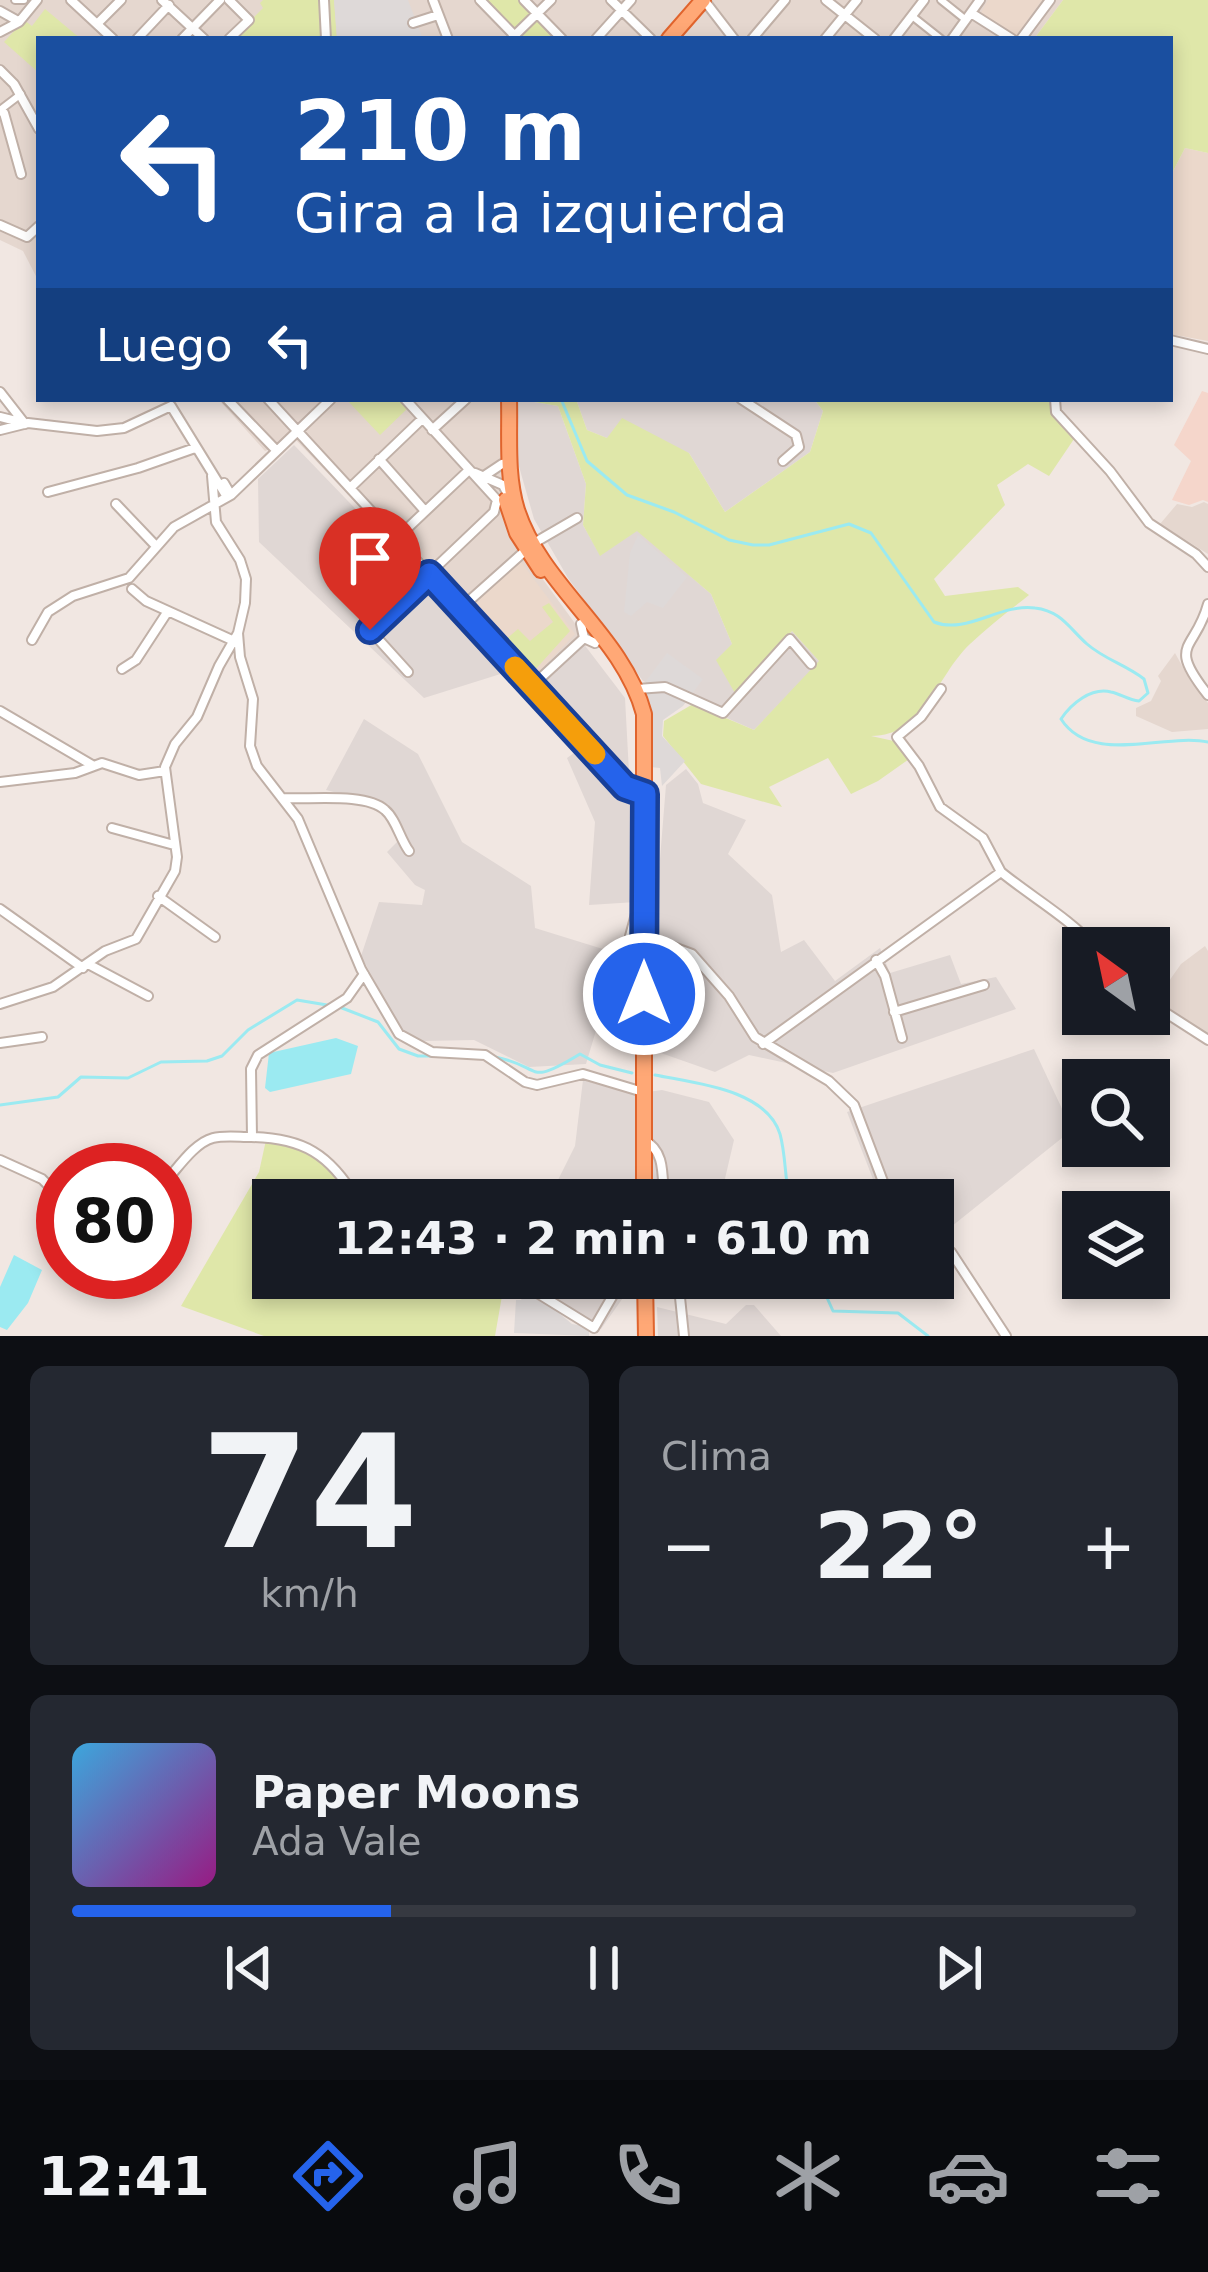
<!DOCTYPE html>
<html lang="es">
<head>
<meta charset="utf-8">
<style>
	:root { --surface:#171b24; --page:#242831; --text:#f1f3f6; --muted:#9ea1a6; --line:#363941; --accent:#2563eb }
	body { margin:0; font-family:"DejaVu Sans",sans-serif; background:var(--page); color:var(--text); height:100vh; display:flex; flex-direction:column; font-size:45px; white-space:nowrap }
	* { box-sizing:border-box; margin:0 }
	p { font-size:39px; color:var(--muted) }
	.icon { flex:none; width:66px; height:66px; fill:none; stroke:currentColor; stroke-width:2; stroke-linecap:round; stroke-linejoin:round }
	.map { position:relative; height:1336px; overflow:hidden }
	.details { display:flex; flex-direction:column; gap:30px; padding:30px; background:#0d0f14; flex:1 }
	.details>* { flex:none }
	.guide { position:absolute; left:36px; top:36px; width:1137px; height:366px; border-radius:0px; box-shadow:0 6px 18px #0003; background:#1a4fa0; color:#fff; overflow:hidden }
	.needle { width:78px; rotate:327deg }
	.fabs { position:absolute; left:1062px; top:927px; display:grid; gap:24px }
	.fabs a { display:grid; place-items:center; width:108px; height:108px; border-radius:0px; background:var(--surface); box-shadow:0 6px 18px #0003; font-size:60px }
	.speed { position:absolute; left:36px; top:1143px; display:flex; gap:24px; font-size:60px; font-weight:700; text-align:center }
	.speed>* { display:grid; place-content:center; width:156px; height:156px; border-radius:50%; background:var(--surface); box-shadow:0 6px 18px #0003; line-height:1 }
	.speed .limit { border:18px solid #d22; background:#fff; color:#111 }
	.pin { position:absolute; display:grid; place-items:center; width:102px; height:102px; color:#fff; margin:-123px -51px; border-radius:50% 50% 50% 0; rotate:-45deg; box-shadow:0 0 12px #0007 }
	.pin .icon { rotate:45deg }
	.me { position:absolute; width:132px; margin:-66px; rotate:0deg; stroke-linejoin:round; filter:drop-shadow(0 0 9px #0008) }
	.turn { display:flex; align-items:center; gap:42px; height:252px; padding:0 60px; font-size:54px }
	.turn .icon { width:156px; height:156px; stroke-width:2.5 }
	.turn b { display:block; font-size:84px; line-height:102px }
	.then { display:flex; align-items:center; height:114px; padding:0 60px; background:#0003; gap:24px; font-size:45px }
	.big { font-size:90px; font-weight:700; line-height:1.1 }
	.details .widget { flex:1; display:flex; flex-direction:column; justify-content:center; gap:18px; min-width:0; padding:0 42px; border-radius:18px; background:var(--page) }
	.details .dial { align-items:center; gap:0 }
	.dial b { font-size:156px; line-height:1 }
	.song { display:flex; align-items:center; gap:36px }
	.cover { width:144px; height:144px; border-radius:18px; background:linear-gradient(135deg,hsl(200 70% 55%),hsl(310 70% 35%)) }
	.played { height:12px; border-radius:6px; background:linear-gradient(90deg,var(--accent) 30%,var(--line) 30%) }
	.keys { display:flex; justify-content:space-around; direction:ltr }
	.heat { display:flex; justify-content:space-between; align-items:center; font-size:66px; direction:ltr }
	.details .tiles { flex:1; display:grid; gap:30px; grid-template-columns:1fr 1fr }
	.widget:last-child { grid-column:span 2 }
	.trip { position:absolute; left:252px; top:1179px; width:702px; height:120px; border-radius:0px; background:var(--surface); box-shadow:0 6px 18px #0003; font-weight:700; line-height:120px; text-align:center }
	.tabs { display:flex; height:192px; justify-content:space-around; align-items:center; background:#090b0e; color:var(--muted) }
	.tabs .icon { width:84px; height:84px }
	.tabs .current { color:var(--accent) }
	.tabs b { font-size:54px; color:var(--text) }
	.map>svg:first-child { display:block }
</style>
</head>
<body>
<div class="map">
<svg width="1208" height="1336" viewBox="0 0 1208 1336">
	<rect width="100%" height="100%" fill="#f1e7e2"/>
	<path fill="#e5d7cf" d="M0 0H1063L1034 39H39V282L23 251 0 240Z
		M218 399H513L515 465 531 563 582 633 535 680 406 555 295 439 265 451Z
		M1204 502 1208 504V554L1160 524 1177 504 1192 507Z
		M1175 653 1191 682 1208 703V729L1172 732 1136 716V708L1151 701 1161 681 1158 676Z
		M1205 946 1208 951V1036L1155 1001 1181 964Z"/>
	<path fill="#f5d6cb" d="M1202 391 1208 393V502L1203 500 1189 505 1172 500 1191 461 1174 445Z"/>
	<path fill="#e0d7d4" d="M516 399 558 406 586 484 583 525 600 555 637 530 711 594 732 644 737 694 792 631 820 662 754 730 643 681 568 578 534 519 518 463Z
		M576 399H814L823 411 810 452 725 512 689 453 607 438 587 430Z
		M294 445 504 663 538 686 583 643 625 698 636 902 589 905 595 822 567 758 581 748 510 671 424 698 259 542 258 479Z
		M364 719 418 754 462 842 531 886 535 928 619 954 586 1064 529 1067 474 1040 423 1041 403 1032 361 956 379 902 422 905 425 890 415 885 387 852 398 841 377 803 326 790Z
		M686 769 698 784 703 803 746 820 728 854 772 895 781 952 804 940 835 981 880 948 890 973 950 955 961 984 996 977 1016 1009 833 1073 749 1055 715 1072 658 1052 653 945 666 785Z
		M1034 1049 1072 1130 937 1238 933 1236V1200H881L847 1112Z
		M583 1080 634 1094 662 1090 709 1102 734 1140 720 1200H548L575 1146Z
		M514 1278H637L601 1329Z
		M746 1305H754L781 1336H658L657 1307 726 1324Z"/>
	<path fill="#ebd8cb" d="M988 0H1042L1015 37 981 13Z
		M1185 148 1208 153V341L1170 334V177Z
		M521 562 575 634 533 678 467 608Z"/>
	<path fill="#dfe7a9" d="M263 0H334L337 39H232L263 8 260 3Z
		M486 0H520L558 39H525Z
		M1063 0H1208V153L1185 148 1170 177V39H1034Z
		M45 9 81 39H39V73L4 42 24 20 32 26Z
		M346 399H399L408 408 380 435Z
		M517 399H576L587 430 607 438 622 418 689 453 725 512 810 452 823 411 814 399H1054L1074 439 1049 476 1028 464 997 485 1005 505 934 579 945 596 1018 587 1029 595C1009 611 988 627 970 644 936 676 925 736 871 736L903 743 912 757 878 781 851 794 828 758 769 787 782 807 701 784 663 736 664 721 693 704 754 730 819 661 792 631 736 695 716 660 732 644 711 594 637 531 600 556 583 525 586 484 558 406Z
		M549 603 570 631 533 672 504 641 518 629 530 641 553 622 542 607Z
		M266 1140C313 1151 327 1159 353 1200H273V1278H434L503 1290 495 1336H264L181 1306 259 1172Z"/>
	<path fill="#ded9d8" d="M334 0H408L423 39H337Z
		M638 535 687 577 663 608 647 602 631 616 624 612 630 553Z
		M667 653 703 679 683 706 663 720 662 736 685 761 662 786 660 768 650 767 646 681Z
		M524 1294 542 1299 572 1324 589 1327V1336L514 1333 516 1300H521Z"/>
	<path fill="#9beaf1" d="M336 1038 358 1046 351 1074 270 1092 265 1088 269 1053Z
		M14 1255 42 1270 28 1303 7 1330 0 1327V1287Z"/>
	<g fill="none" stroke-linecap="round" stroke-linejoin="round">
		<path stroke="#9beaf1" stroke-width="3" d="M561 399 587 461 627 495 674 512 729 540 753 545H769L849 524 871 533 934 622C967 635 1000 603 1035 608 1061 611 1069 628 1087 644 1104 659 1126 665 1144 679L1148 693 1139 701C1128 700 1121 694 1111 692 1091 687 1071 704 1061 719 1091 766 1164 733 1208 742
			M342 1008 378 1022 399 1049 418 1056H444
			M495 1057C544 1066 524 1088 580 1054L600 1065 632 1073
			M655 1075C694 1083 766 1089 780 1134 785 1152 785 1173 788 1191L799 1200
			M0 1105 58 1097 81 1077 128 1078 161 1062 207 1061 222 1056 248 1030 297 1000 327 1005
			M831 1278 824 1291 833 1311 898 1313 928 1336"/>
		<defs>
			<path id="pedestrian" d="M15 0H24
				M941 0 966 20
				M912 16 941 39
				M0 110 21 94"/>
			<path id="minor" d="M71 0 113 39
				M162 0 204 39
				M229 0 249 20 229 39
				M324 0 326 39
				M433 0 448 39
				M480 0 517 38
				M524 0 562 39
				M611 0 651 39
				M704 0 734 39
				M826 0 875 39
				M0 11 18 21
				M971 13 1012 39
				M413 23 438 15
				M97 24 121 0
				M0 32 19 22 37 0
				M137 39 169 5
				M182 39 220 0
				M511 39 551 0
				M596 39 631 0
				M752 39 785 0
				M825 39 857 0
				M894 39 924 0
				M952 39 980 0
				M1021 39 1050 0
				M0 70 14 84 39 129
				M0 111 4 113 21 174
				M0 225 27 237 39 226
				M1170 340 1208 349
				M0 392 25 424
				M227 399 276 450
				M268 399 625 787 645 794
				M405 399 498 501
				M741 399 796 435 799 447 783 461
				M1055 399 1056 412 1110 471 1149 523 1196 554 1208 567
				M0 417 24 423
				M0 430 28 423 97 431 124 428 171 406 227 497
				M432 430 466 399
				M379 459 425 511
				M475 473 503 485 510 498
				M484 476 502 464
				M224 483 231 495
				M350 488 422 419
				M48 492 138 468 195 448
				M116 504 156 546
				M396 539 469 470
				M534 543 577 518
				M132 589 146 601 168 611
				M1208 604C1195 652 1166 642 1208 695
				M461 608 526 550
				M581 624 584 638 595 643
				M238 633 240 657 253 699 250 746 257 766 298 819 361 969 399 1034 432 1052 485 1055 525 1082 537 1085 583 1074 643 1092
				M32 640 48 612 73 596 129 578 174 527 231 495 331 399
				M122 669 136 660 168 611 234 641
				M408 672 370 630 494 512 497 500
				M532 686 584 638
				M637 689 665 687 723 713 790 639 811 664
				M0 711 92 765
				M0 782 75 773 102 763 139 775 165 771
				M282 798C308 800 366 792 385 810 396 819 400 839 409 851
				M112 828 174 845
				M1001 872C1033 898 1069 918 1096 948
				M158 896 215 937
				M640 899 630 936 636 946 645 951 664 944
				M0 909 83 968
				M646 937 692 954 729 996 755 1037 829 1081 854 1105 890 1200
				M876 960 885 976 902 1038
				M88 964 148 996
				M1149 1002 1208 1040
				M0 1004 53 987 105 951 136 939 175 871 177 857 165 767 175 744 197 717 219 666 238 633 245 603 246 579 240 560 216 522 212 476
				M894 1012 984 985
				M0 1043 42 1037
				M763 1044 1001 872 983 838 940 807 919 766 897 737 921 717 941 689
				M252 1137 251 1069 258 1055 347 998 364 974
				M644 1140C666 1151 662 1177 664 1200
				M0 1160 42 1179 63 1200
				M165 1182C178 1168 194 1143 213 1138 224 1135 239 1137 251 1137 303 1138 330 1154 357 1200
				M933 1237 951 1252 1006 1336
				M513 1278 594 1328 623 1278
				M678 1278 684 1336"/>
			<path id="trunk" d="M669 39 703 0
				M509 399C510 435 506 475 517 510 542 587 623 635 644 714V1200
				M506 500 517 533 541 570
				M645 1278 646 1336"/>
		</defs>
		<use href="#pedestrian" stroke="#c0b0a7" stroke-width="10"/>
		<use href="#minor" stroke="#c0b0a7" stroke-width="12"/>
		<use href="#trunk" stroke="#e0642d" stroke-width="18"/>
		<use href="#pedestrian" stroke="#fff" stroke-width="6"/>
		<use href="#minor" stroke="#fff" stroke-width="8"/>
		<use href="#trunk" stroke="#ffa876" stroke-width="14"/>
	</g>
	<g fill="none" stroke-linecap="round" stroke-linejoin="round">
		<defs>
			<path id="route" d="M370 630 429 574 625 787 645 794 644 994"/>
		</defs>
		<use href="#route" stroke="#184099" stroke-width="30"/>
		<use href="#route" stroke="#2563eb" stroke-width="21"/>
		<path stroke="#f59e0b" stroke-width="21" d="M515 667 595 754"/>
	</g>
</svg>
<div class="fabs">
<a><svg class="needle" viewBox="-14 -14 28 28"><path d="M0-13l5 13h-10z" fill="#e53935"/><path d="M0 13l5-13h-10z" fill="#9ea1a6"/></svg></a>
<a><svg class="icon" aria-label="search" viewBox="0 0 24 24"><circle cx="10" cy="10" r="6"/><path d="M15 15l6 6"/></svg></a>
<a><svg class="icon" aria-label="layers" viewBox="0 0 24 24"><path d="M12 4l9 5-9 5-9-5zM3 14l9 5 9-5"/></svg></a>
</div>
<div class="speed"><div class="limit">80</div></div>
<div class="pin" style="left:370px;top:630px;background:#d93025"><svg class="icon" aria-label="arrive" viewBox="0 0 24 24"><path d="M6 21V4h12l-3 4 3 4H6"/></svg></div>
<svg class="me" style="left:644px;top:994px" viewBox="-20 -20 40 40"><circle r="17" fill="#2563eb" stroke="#fff" stroke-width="3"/><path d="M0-11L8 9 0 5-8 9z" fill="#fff"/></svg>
<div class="trip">12:43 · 2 min · 610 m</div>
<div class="guide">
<div class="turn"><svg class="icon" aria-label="left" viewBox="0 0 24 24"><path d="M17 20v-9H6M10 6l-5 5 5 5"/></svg><div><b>210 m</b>Gira a la izquierda</div></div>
<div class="then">Luego<svg class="icon" aria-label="left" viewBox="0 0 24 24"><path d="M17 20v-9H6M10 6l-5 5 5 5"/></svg></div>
</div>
</div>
<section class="details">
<div class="tiles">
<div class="widget dial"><b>74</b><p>km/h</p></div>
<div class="widget"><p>Clima</p>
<div class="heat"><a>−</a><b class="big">22°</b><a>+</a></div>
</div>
<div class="widget">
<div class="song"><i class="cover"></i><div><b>Paper Moons</b><p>Ada Vale</p></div></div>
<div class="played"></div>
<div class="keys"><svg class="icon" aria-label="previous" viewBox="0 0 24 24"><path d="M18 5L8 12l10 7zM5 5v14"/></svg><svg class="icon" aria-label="pause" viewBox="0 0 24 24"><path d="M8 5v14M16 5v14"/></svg><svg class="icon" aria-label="next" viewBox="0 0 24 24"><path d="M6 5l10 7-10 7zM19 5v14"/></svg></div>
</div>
</div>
</section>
<nav class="tabs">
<b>12:41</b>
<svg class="icon current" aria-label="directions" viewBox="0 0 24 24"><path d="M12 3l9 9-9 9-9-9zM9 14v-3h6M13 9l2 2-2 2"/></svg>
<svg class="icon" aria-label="music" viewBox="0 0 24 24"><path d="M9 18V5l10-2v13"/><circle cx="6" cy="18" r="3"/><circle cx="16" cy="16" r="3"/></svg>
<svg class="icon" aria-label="phone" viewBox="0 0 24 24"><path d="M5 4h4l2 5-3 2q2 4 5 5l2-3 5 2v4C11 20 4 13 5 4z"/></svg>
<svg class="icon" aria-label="climate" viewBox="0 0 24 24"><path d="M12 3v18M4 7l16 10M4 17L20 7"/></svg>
<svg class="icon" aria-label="car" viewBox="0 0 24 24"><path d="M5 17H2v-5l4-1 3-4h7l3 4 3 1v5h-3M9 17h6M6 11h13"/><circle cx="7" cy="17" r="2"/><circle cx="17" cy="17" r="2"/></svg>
<svg class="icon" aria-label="filters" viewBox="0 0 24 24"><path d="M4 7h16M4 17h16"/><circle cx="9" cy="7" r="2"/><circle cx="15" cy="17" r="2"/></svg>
</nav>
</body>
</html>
